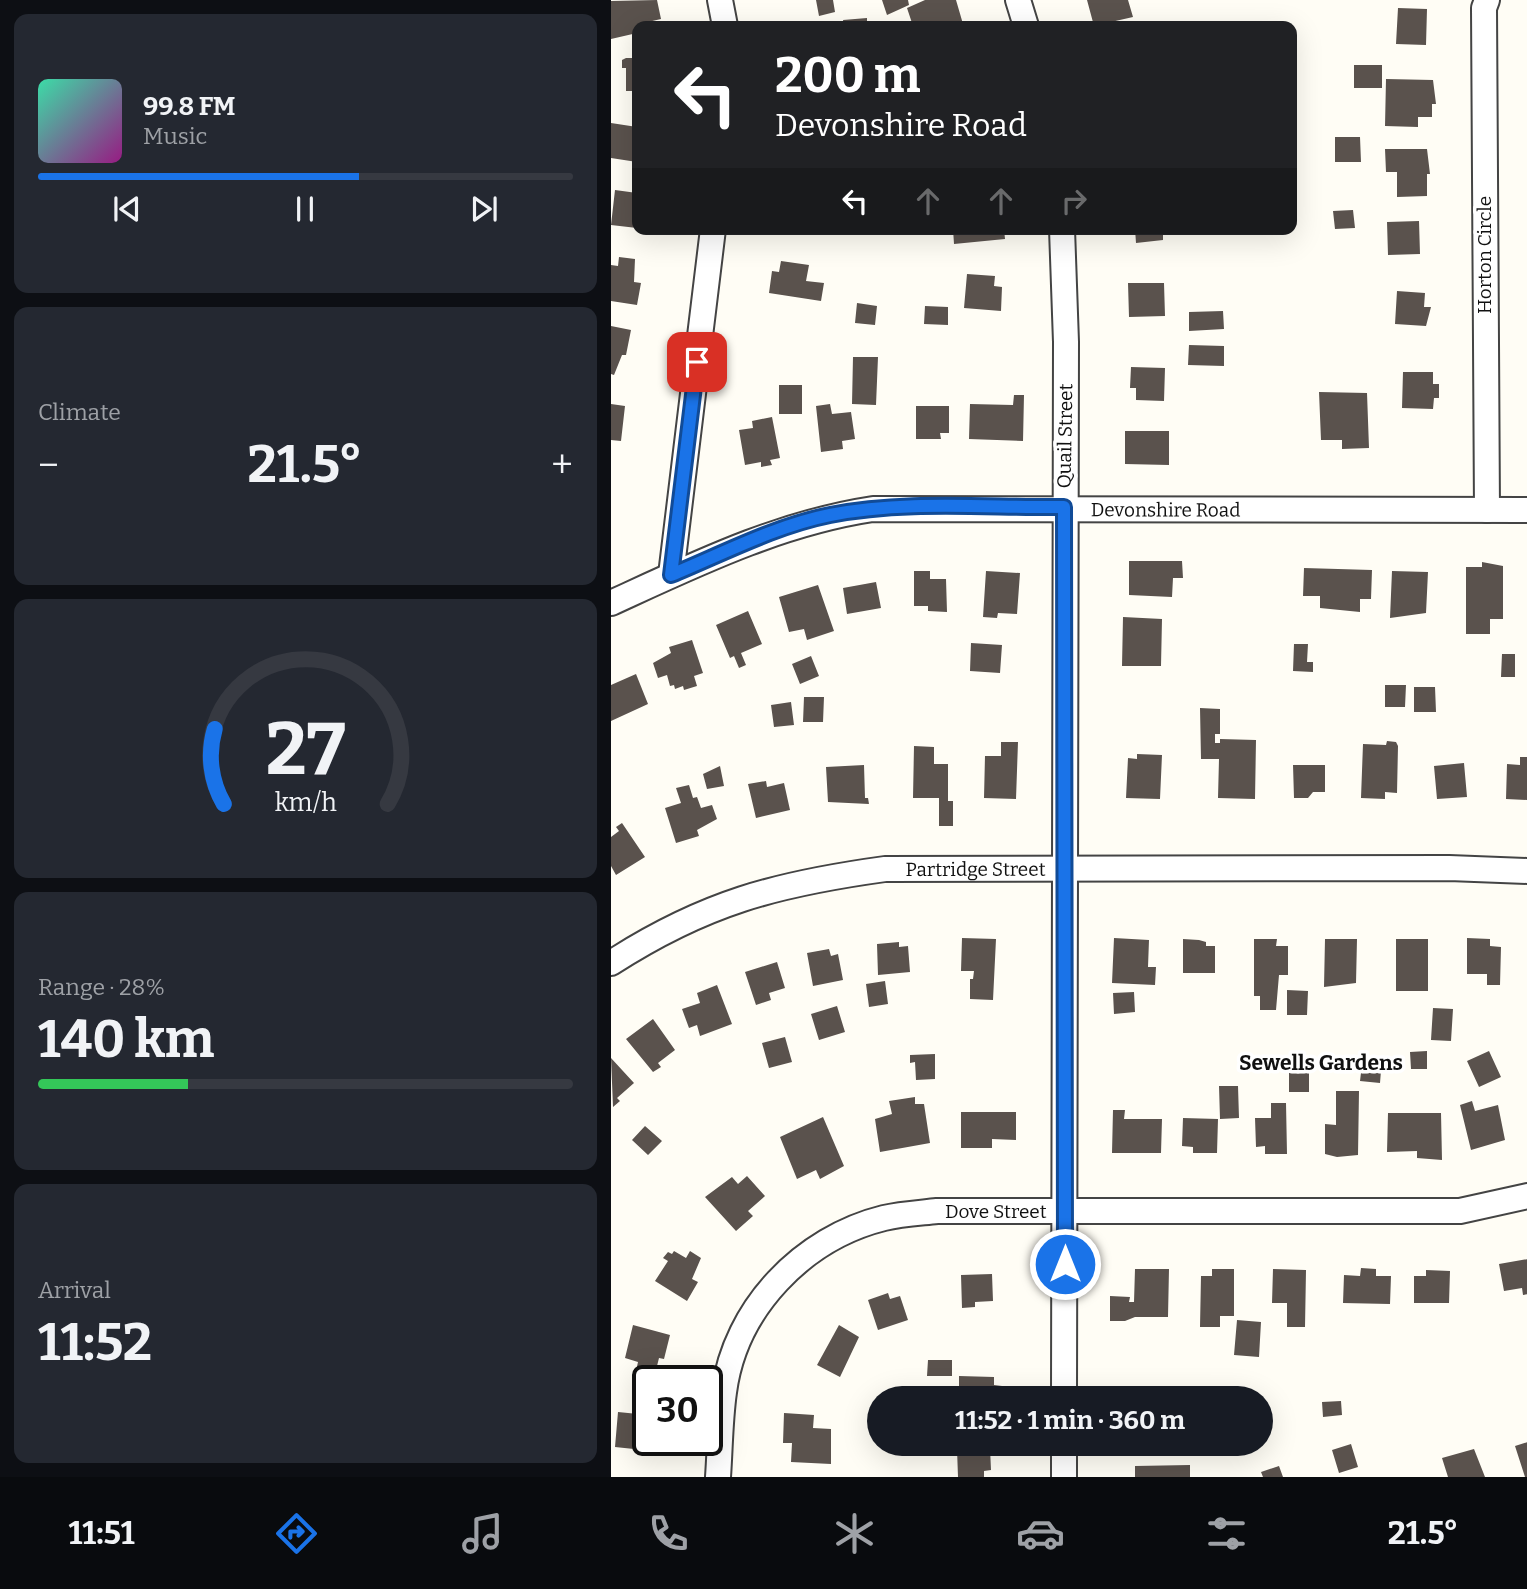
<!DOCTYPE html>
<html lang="en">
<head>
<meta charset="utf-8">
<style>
	:root { --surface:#171b24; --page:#242831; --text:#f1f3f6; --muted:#9ea1a6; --line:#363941; --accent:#1a73e8 }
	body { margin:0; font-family:Bitter,serif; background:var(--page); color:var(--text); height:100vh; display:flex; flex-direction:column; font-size:26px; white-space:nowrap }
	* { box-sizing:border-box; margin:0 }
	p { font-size:23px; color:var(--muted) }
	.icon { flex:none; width:38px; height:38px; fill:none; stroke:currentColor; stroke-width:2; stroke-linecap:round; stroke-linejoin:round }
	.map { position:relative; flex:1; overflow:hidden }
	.drawer { display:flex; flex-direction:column; gap:14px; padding:14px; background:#0d0f14; width:611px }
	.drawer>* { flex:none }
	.guide { position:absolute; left:21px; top:21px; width:665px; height:214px; border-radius:14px; box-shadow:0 7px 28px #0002; background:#202124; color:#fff; overflow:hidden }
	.speed { position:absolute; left:21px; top:1365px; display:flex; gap:14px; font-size:35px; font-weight:700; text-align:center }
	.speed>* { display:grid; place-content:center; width:91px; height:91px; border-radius:50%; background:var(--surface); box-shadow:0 7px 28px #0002; line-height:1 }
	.speed .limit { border:4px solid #111; border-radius:10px; background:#fff; color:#111 }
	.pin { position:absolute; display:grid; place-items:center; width:60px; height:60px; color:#fff; margin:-30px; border-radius:14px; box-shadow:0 4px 10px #0006 }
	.me { position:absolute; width:77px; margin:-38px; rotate:0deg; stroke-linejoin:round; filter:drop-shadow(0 0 5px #0008) }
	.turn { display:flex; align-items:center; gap:24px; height:147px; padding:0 28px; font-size:32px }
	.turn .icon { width:91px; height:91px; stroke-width:2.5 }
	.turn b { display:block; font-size:49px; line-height:60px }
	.lanes { display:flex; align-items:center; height:66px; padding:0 28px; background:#0003; justify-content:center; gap:35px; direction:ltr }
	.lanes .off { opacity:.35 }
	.big { font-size:52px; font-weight:700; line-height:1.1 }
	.drawer .card { flex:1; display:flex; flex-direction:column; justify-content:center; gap:10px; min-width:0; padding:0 24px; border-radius:14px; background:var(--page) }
	.drawer .dial { align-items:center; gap:0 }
	.dial svg { height:182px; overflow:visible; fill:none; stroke:var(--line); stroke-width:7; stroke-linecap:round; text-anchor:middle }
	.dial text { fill:var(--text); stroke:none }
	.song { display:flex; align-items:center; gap:21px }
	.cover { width:84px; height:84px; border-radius:10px; background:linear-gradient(135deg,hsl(160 70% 55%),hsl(310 70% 35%)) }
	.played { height:7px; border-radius:4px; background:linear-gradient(90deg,var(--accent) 60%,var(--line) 60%) }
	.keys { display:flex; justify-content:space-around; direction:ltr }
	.heat { display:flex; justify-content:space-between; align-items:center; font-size:38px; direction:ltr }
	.charge { height:10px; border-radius:5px; background:linear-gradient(90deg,#34c759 28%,var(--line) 0) }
	.trip { position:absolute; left:256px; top:1386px; width:406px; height:70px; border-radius:35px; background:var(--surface); box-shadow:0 7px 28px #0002; font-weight:700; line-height:70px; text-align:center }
	.dock { display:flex; height:112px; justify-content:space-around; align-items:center; background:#090b0e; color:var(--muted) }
	.dock .icon { width:49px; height:49px }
	.dock .current { color:var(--accent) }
	.dock b { font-size:32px; color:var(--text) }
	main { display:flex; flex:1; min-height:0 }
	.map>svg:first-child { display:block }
</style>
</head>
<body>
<main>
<section class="drawer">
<div class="card">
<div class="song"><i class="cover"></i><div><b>99.8 FM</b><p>Music</p></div></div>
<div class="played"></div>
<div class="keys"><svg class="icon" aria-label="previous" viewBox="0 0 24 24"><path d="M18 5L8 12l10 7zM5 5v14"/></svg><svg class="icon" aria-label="pause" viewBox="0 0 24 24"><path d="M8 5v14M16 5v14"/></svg><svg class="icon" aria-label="next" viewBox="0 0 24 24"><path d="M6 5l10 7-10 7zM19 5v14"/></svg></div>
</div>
<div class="card"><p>Climate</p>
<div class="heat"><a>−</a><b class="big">21.5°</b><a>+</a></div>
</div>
<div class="card dial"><svg viewBox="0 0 100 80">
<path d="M14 69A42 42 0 1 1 86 69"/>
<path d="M14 69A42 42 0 0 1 10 36" stroke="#1a73e8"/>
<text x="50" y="56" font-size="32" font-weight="700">27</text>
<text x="50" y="72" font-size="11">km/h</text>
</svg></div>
<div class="card"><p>Range · 28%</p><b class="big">140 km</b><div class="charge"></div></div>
<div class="card"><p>Arrival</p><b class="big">11:52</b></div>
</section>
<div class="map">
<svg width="917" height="1477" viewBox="0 0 917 1477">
	<rect width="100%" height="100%" fill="#fffdf5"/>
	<path fill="#5a524d" d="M46 0 50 19 37 22V26H26V33L0 39V1Z
		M205 0H222L224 12 208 16Z
		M271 0H297L298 5 276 15Z
		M314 0H345L352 24 302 26 296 8Z
		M476 0H517L522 17 500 22 501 26H483Z
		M787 8 816 9 815 45 785 44Z
		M256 18V26H233L232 20Z
		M15 58H26V91H15V68H11V60Z
		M743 65H771V88H743Z
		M775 79 822 80 825 104H821V117H807V127L774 126Z
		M0 123 26 127V162L0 158Z
		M724 137H749L750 162H724Z
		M774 149H816L819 174H816V196L786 197V172H775Z
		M4 190 26 193V228L0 225Z
		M742 210 744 228 724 229 722 211Z
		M808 221 809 254 777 255 776 222Z
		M342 229H393L394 239 343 244Z
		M524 229H552V240L525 243Z
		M8 257 24 259 23 282 30 283 26 305 0 301V265L7 266Z
		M170 261 198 265 195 281 213 283 210 301 158 293 161 271 168 272Z
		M356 274 384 276 383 286 391 287 390 311 353 308Z
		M517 283H553L554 316 518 317Z
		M786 291 814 293 813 307H820L815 326 784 324Z
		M246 303 266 306 264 325 244 323Z
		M314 306 337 307V325L313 324Z
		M612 311 613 329 578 331V312Z
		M0 326 20 330 15 355H11L3 375 0 374Z
		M578 345 613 346V366L577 365Z
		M242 357H267L265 405 241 404Z
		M520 367 554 368 553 401 525 400V388H519Z
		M792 372H822V384H828V398H823L822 409 791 408Z
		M168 385H191V414H168Z
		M708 392 756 393 758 448 731 449V440H710Z
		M403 395H413L412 441 358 439 359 404 402 405Z
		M0 404 14 406 10 441 0 440Z
		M219 404 221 414 240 412 244 439 231 441 232 449 210 452 205 406Z
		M305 406H338V433H329L330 439H305Z
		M161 417 169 458 159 460 161 465 150 467V462L134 465 128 430 142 428 141 421Z
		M514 431H558V465L514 464Z
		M518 561H571L572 578H562L561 597 518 595Z
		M871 562 892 566V619H879V634H855V567H871Z
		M693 568 761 570 760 599H749V612L709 608V596H692Z
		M303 571H319V579H335L336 612 317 611V606H303Z
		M375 571 409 573 406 614 387 613 386 618 372 617Z
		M781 571 817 572 815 613 779 618Z
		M265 582 270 608 236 614 232 588Z
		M207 585 223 631 196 640 193 629 178 632 168 597Z
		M137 611 151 644 130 653 135 665 128 668 123 656 119 658 105 625Z
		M512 617 551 619 550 666H511Z
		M81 640 92 673 83 676 86 686 73 690 72 686 64 689 63 685 59 686 56 675 47 678 42 663 60 653 58 647Z
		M360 643 391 645 389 673 359 671Z
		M683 644H697L696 662H702V672L682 671Z
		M891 654H904V677H890Z
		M200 656 208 676 189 684 181 664Z
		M25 674 37 704 0 721V685Z
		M774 685H795L794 707H774Z
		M803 687H824L825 712H803Z
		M193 697H213L212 722H192Z
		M180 702 183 725 163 727 160 705Z
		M589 708 609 709V734H604V743H609V739L645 740 644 799 607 798 608 759H590Z
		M776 741 785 742 787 746 786 793 774 792V799L750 798 752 744 775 745Z
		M390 742H407L405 799 373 798 374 756H390Z
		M303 746 323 747V764H337V801H342V826H328V798H302Z
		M526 754 551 755 549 799 515 798 517 758 526 759Z
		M909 757H917V800L895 799 896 764 909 765Z
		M853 763 856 797 826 799 823 766Z
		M253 765 254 798H257L258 804 217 802 215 767Z
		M682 765H714V792H702L697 798H683Z
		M109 766 113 786 96 789 92 774Z
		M155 781 156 787 173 783 179 810 145 818 137 784Z
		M78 785 82 798 86 797 90 808 101 805 106 819 86 830 88 836 65 843 54 808 70 803 65 788Z
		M11 823 34 857 5 875 0 866V837L8 831 5 827Z
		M351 938 385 939 382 1000 359 999V979H362L363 971H350Z
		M503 938 538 940 537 967H545L544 985 501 983Z
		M856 938 879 939V946L890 947 889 985H876V974H856Z
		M572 939 588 940 595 942V946H604V973H572Z
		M643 939H666L665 946H677V975H668L665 1010H649V996H643Z
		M714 939H746L745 983 713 987Z
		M785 939H817V991H785Z
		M288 942V947L297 946 299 972 267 975 266 944Z
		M218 949 220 956 227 954 232 980 202 986 196 953Z
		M166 962 174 988 158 993 160 1000 145 1005 134 972Z
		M274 981 277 1004 258 1007 255 984Z
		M106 985 121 1024 89 1036 86 1025 78 1028 71 1009 89 1003 86 993Z
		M676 990 697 991 696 1015H676Z
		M523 992 524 1012 503 1014 502 993Z
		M226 1006 234 1032 208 1040 200 1014Z
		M822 1008 842 1009 840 1041 820 1040Z
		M42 1019 64 1050 47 1063 50 1067 42 1072 15 1039Z
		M174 1037 181 1062 158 1068 151 1043Z
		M816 1051V1069H800L799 1052Z
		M878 1051 890 1077 868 1087 856 1061Z
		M324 1054V1079L305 1080 304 1062 299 1063V1055Z
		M752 1056 771 1058 769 1083 749 1081Z
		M0 1058 23 1083 6 1098 9 1101 2 1107Z
		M678 1061 698 1062V1092H678Z
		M608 1086H627L628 1118 609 1119Z
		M725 1091H748L747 1155 726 1157 714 1154V1124L725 1125Z
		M304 1097V1104H313L319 1143 269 1152 264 1119 281 1114 278 1101Z
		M861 1101 864 1111 887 1105 894 1140 860 1150 849 1105Z
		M660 1103H675L676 1154H654V1146L645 1147 644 1118H660Z
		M502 1110H514L513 1119H551L550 1153H501Z
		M350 1112H405V1140L381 1139V1148H350Z
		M777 1113H830L831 1160 806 1158V1151L776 1152Z
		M212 1117 233 1166 209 1179 205 1170 186 1179 169 1137Z
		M572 1118 607 1119 606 1153H582V1147L571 1146Z
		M34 1126 51 1141 37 1155 21 1140Z
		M136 1176 154 1196 137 1211 142 1216 125 1231 94 1197 121 1177 127 1184Z
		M63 1251 75 1258 79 1251 90 1258 81 1279 87 1282 76 1301 44 1281 57 1261 52 1258 57 1252 61 1254Z
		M917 1259V1294L912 1295 911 1288 893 1291 888 1264Z
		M750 1268 765 1269V1276H780L779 1304 732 1303 733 1275 749 1276Z
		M524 1269H558L557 1317H524L514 1321H499V1296L519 1297 518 1302H523Z
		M601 1269H623V1316H609V1327H589L590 1276H601Z
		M662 1269 695 1270 694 1327H676V1303H661Z
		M815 1270 839 1271 838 1303H803V1276H815Z
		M381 1274 382 1301 364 1302V1307L351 1308 350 1275Z
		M277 1293 279 1299 289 1296 297 1320 267 1330 257 1300Z
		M626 1320 650 1322 648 1357 623 1355Z
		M22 1325 59 1335 53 1359 48 1358 46 1366 42 1365 39 1375 25 1371 27 1362 14 1358Z
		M228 1325 248 1337 229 1377 206 1365Z
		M317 1360H341V1376H316Z
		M348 1376 383 1377V1385L391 1386V1398H348Z
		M730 1401 731 1415 712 1417 711 1402Z
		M7 1412 37 1415V1440H43L42 1451 4 1447Z
		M173 1413 203 1415 202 1428 220 1429V1464L180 1462 181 1443H172Z
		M917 1442V1477H914L904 1446Z
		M740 1444 747 1467 728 1473 721 1450Z
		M379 1448 380 1470 373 1471V1477H347L346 1449Z
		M863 1449 874 1477H837L831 1458Z
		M579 1465V1477H524V1466Z
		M668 1466 672 1477H652L650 1472Z"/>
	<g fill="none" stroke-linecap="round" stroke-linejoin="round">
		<defs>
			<g id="street">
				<path d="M109 0 114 26"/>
				<path d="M407 0 415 26"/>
				<path d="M451 229 455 342 453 1398"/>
				<path d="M876 510 873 8 876 0"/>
				<path d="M60 575 102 229"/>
				<path id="s1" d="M0 603C85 564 169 523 262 509L917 510"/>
				<path id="s2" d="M0 963C93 903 165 884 274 869L838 868 917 871"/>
				<path id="s3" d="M107 1477C109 1449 109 1420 113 1392 124 1308 192 1238 273 1218 290 1214 308 1213 326 1211H849L917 1196"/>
				<path d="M453 1477V1444"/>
			</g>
		</defs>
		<use href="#street" stroke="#444" stroke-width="28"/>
		<use href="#street" stroke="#fff" stroke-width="24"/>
	</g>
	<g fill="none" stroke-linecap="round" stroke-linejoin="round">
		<defs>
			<path id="route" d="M86 362 60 575C111 554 164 526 219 515 295 500 377 508 453 507L454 1264"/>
		</defs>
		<use href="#route" stroke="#114b97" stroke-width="18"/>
		<use href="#route" stroke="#1a73e8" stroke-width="12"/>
	</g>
	<g text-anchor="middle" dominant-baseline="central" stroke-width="7" stroke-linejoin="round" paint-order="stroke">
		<g font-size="19" fill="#111" stroke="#fff">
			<text transform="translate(873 255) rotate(-90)">Horton Circle</text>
			<text transform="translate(454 436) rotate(-89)">Quail Street</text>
			<text stroke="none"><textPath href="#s1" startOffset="572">Devonshire Road</textPath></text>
			<text stroke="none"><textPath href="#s2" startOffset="383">Partridge Street</textPath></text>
			<text stroke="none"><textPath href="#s3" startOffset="448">Dove Street</textPath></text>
		</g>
		<g font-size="21" font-weight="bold" fill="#111" stroke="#fff">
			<text x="710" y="1063">Sewells Gardens</text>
		</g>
	</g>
</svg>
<div class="speed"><div class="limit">30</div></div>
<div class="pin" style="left:86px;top:362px;background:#d93025"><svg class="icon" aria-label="arrive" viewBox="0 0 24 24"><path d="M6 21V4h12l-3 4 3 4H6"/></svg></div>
<svg class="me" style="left:454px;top:1264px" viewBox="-20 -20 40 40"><circle r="17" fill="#1a73e8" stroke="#fff" stroke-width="3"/><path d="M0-11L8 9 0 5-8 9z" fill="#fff"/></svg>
<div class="trip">11:52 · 1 min · 360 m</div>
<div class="guide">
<div class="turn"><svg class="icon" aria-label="left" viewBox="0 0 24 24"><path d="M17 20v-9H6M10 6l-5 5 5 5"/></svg><div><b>200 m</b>Devonshire Road</div></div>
<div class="lanes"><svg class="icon" aria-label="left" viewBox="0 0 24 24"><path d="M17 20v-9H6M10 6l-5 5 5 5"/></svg><svg class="icon off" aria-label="ahead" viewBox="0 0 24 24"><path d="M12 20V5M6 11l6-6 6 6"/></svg><svg class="icon off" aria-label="ahead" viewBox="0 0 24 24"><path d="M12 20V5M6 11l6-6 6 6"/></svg><svg class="icon off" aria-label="right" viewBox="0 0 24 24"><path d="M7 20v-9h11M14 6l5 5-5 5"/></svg></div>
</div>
</div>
</main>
<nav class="dock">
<b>11:51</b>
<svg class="icon current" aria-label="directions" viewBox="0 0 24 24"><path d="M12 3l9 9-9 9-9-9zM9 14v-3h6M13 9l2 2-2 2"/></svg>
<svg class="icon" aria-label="music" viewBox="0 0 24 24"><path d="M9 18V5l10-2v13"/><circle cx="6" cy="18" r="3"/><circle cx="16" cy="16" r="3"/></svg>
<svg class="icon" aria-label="phone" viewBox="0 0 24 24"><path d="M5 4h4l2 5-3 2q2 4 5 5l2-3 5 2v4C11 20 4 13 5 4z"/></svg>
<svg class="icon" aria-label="climate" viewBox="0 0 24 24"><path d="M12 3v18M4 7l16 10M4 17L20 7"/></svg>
<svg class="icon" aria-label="car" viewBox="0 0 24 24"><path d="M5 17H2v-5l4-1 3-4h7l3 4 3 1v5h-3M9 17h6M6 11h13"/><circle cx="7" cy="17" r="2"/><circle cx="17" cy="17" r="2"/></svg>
<svg class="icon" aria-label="filters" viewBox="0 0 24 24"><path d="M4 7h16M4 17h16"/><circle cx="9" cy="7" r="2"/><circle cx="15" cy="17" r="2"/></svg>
<b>21.5°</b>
</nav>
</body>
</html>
